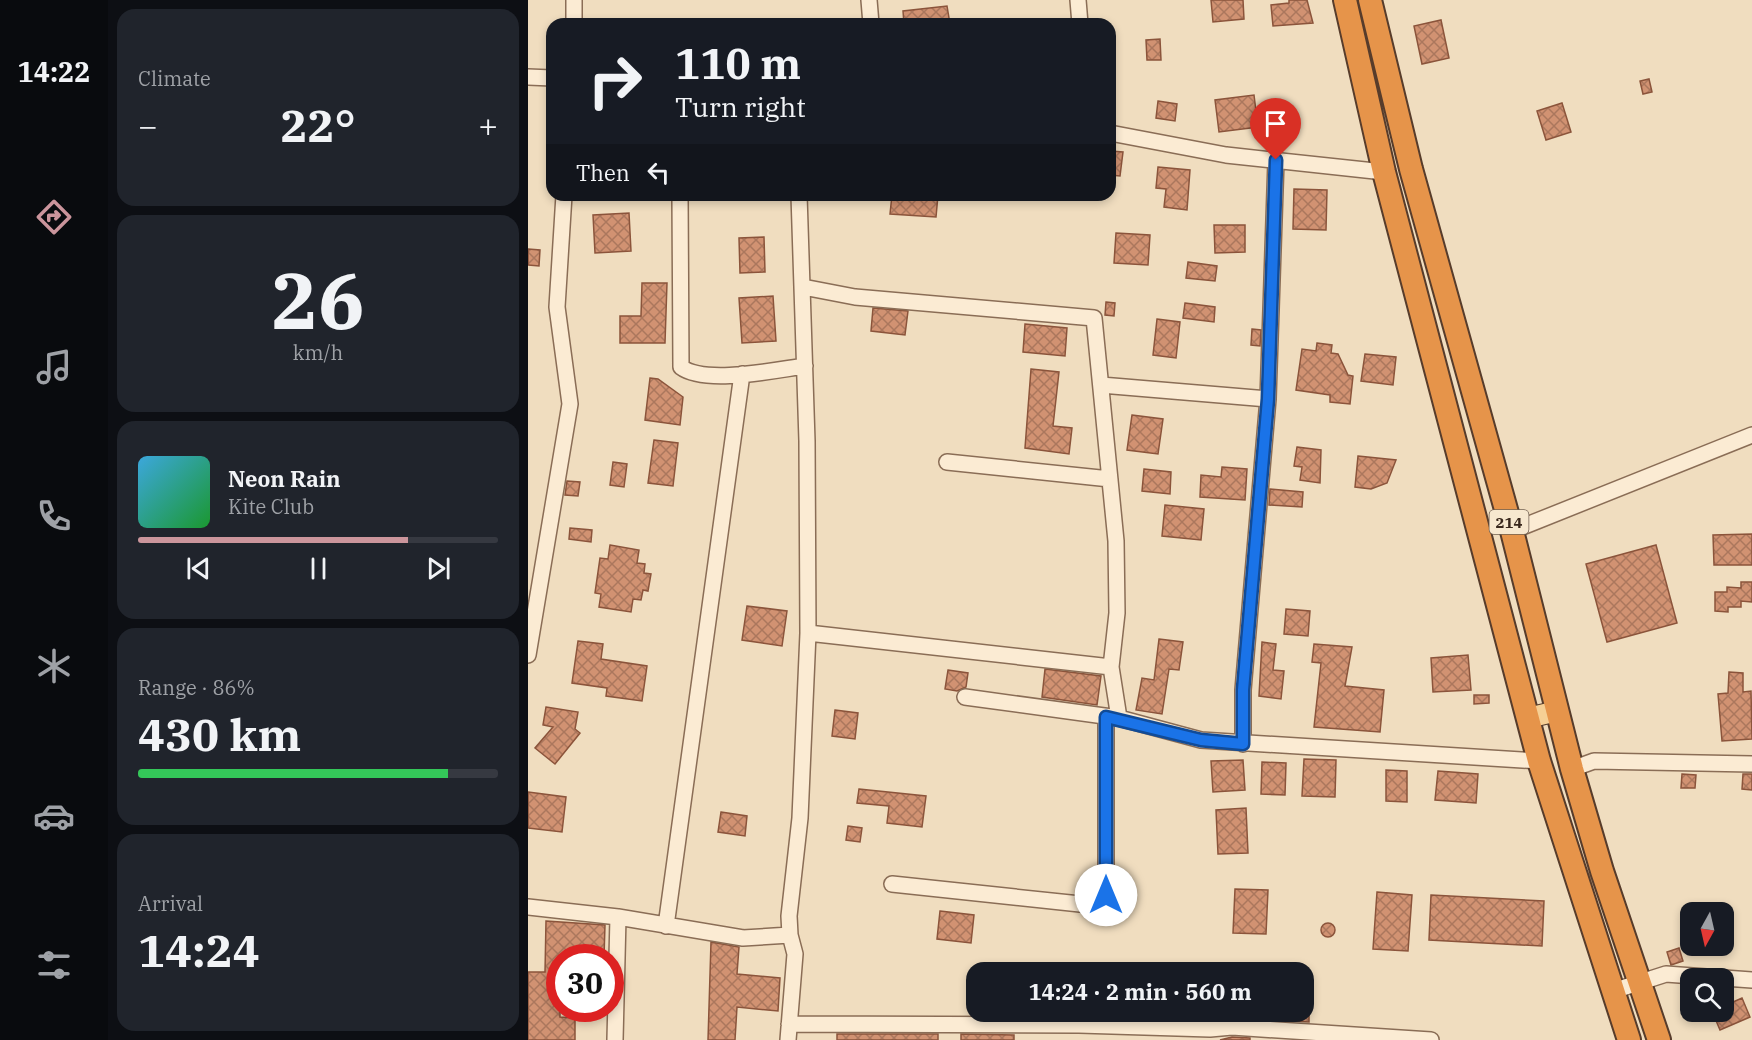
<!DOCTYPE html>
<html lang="en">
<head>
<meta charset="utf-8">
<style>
	:root { --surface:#171b24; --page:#20242c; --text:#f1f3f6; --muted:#9ea1a6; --line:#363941; --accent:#cb959c }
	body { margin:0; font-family:"IBM Plex Serif",serif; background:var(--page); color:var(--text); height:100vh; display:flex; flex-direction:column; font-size:22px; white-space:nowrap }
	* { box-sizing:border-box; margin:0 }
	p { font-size:20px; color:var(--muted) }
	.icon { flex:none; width:33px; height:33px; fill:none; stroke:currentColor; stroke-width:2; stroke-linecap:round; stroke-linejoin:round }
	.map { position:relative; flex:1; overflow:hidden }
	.details { display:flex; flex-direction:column; gap:9px; padding:9px; background:#0d0f14; width:420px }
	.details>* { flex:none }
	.top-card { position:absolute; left:18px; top:18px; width:570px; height:183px; border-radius:18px; box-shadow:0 3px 9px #0003; background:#171b24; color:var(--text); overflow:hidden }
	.needle { width:39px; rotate:188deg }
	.controls { position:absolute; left:1152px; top:902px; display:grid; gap:12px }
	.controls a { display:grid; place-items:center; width:54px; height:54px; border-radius:12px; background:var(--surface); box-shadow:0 3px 9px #0003; font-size:30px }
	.speed { position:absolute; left:18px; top:944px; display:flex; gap:12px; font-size:30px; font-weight:700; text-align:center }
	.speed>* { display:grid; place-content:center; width:78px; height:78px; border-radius:50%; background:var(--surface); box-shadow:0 3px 9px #0003; line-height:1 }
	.speed .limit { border:9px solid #d22; background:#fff; color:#111 }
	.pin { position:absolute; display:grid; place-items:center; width:51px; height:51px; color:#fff; margin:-62px -26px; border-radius:50% 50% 50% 0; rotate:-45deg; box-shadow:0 0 6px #0007 }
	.pin .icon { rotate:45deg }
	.me { position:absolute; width:66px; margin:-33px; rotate:0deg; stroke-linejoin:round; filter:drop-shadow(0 0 4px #0008) }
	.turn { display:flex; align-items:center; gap:21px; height:126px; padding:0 30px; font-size:27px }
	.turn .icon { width:78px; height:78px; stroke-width:2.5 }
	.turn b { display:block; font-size:42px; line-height:51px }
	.then { display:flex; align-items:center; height:57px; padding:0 30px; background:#0003; gap:12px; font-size:22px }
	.big { font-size:45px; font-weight:800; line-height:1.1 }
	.details .widget { flex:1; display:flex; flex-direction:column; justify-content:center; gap:9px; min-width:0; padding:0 21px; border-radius:18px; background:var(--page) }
	.details .dial { align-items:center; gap:0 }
	.dial b { font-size:78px; line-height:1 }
	.song { display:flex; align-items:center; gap:18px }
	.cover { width:72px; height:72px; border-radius:9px; background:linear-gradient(135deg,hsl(200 70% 55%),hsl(130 70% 35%)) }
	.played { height:6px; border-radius:3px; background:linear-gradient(90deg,var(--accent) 75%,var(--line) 75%) }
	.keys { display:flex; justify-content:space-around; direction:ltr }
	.heat { display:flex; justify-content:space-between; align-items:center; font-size:33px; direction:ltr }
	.charge { height:9px; border-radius:4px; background:linear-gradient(90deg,#34c759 86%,var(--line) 0) }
	.trip { position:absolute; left:438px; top:962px; width:348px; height:60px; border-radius:18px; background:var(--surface); box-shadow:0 3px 9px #0003; font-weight:800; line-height:60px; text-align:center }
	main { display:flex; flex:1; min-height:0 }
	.tab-bar { display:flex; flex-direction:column; width:108px; justify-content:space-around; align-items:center; background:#090b0e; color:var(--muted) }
	.tab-bar .icon { width:42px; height:42px }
	.tab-bar .active { color:var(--accent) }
	.tab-bar b { font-size:27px; color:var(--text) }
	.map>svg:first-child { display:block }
</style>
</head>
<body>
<main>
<nav class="tab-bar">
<b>14:22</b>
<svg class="icon active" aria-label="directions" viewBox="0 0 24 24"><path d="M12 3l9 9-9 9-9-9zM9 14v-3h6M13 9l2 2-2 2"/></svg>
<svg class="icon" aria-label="music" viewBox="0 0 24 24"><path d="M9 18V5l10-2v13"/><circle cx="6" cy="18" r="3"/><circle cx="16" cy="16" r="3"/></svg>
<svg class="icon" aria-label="phone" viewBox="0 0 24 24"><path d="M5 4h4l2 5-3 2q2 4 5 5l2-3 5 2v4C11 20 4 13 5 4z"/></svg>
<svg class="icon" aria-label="climate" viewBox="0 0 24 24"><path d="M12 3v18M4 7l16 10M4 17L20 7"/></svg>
<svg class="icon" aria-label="car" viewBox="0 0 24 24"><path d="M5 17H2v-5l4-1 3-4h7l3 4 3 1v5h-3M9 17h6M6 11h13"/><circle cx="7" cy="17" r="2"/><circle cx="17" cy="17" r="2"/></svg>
<svg class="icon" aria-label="filters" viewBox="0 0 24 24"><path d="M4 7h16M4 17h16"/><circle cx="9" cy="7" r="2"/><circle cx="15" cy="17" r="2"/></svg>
</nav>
<section class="details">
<div class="widget"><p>Climate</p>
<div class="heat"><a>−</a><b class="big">22°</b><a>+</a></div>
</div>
<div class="widget dial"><b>26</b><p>km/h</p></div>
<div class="widget">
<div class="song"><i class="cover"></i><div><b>Neon Rain</b><p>Kite Club</p></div></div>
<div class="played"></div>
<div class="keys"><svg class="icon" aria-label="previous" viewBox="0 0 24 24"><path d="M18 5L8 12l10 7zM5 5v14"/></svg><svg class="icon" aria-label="pause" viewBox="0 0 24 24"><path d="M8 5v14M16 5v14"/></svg><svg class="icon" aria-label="next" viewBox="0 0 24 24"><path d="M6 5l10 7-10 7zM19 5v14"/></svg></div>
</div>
<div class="widget"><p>Range · 86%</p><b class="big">430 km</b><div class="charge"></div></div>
<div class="widget"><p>Arrival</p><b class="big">14:24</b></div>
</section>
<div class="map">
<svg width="1224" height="1040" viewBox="0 0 1224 1040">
	<defs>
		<pattern id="building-cross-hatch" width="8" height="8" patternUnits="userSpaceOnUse" patternTransform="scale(1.5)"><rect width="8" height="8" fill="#d19272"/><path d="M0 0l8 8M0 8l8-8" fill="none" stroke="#ab775d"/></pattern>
	</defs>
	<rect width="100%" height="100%" fill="#f0ddbf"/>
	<path fill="url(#building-cross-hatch)" stroke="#8b543b" stroke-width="1.5" d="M683 0H715L716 19 685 22Z
		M761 0H779L785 23 745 26 743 5 761 3Z
		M419 6 422 24H376L375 11Z
		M913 20 921 58 894 64 886 26Z
		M632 39 633 60H619L618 40Z
		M1121 79 1124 92 1115 94 1112 81Z
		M726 95 730 127 691 132 687 100Z
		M630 101 649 104 647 121 628 118Z
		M1034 103 1043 132 1018 140 1009 111Z
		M582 151 595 152 592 176 582 175Z
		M630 167 662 170 659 210 636 207 638 189 628 188Z
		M766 189 799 190 798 230 765 229Z
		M364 195H410L408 217 362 214Z
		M101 213 103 251 67 253 65 215Z
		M686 225H717V252L687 253Z
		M588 233 622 235 620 265 586 263Z
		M236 237 237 272 212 273 211 238Z
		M0 249 12 250 11 266 0 265Z
		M660 262 689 266 687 281 658 278Z
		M114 283H139L137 343H92V316H113Z
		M245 296 248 341 214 343 211 298Z
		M578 302 587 303 586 316 577 315Z
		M657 303 687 307 686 322 655 318Z
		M345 308 380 311 377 335 343 331Z
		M629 319 652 322 648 358 625 355Z
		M497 324 539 328 537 356 495 352Z
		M724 329 733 330 732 346 723 345Z
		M789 343 804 345 803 353 810 354 820 375 825 376 822 404 802 402V395L768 390 774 349 788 351Z
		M837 354 868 357 865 385 833 381Z
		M503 369 531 372 525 426 544 428 541 454 497 448Z
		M122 378 130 379 155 397 152 425 117 420Z
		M604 415 635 419 630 454 599 450Z
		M126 440 150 443 145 486 120 483Z
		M769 447 793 450 792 483 772 480 774 467 766 466Z
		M830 456 868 460 859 483 843 489 827 487Z
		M85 462 99 464 96 487 82 485Z
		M694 467 719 469 717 500 672 497 673 475 693 477Z
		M616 469 643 472 642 494 614 491Z
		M39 481 52 482 50 496 37 495Z
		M742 489 775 492 774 507 741 505Z
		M637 505 676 509 673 540 634 536Z
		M42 528 64 530 63 542 41 539Z
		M1224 534V565H1186L1185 535Z
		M82 545 111 550 109 563 117 564 116 573 123 574 120 591 115 590 113 600 105 599 103 612 71 607 73 594 67 593 72 558 80 559Z
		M1128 545 1149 623 1079 642 1058 564Z
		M1213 582H1224V602L1213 601V607H1200V612L1187 611V592H1199V587L1213 588Z
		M219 606 259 611 254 646 214 640Z
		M758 609 782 611 780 636 756 634Z
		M631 639 655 642 651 670 641 669 634 714 608 710 614 678 626 680Z
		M50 641 75 644 73 659 119 666 114 701 78 696 79 688 44 683Z
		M734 642 748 644 745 670 756 671 753 699 731 696Z
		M786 644 824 647 817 686 856 690 852 732 786 727 793 663 784 662Z
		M940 655 943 690 905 692 903 658Z
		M517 669 573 676 569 705 514 697Z
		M420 670 440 673 438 687 429 691 417 689Z
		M1201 672 1215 673V692L1223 691 1224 739 1194 741 1190 694 1200 693Z
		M946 695H961V703L946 704Z
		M18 707 50 712 47 729 52 733 27 764 7 748 25 727 15 725Z
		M307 710 330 713 327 739 304 736Z
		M776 759 808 760 807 797 774 796Z
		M715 760 717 790 685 792 683 761Z
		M734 762 758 763 757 795 733 794Z
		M858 770 879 771V802L858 801Z
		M910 771 950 774 948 803 907 800Z
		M1154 774 1168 775 1167 788H1153Z
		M1215 774H1224V790L1214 789Z
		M331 789 398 796 394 827 359 823 361 806 329 803Z
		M0 792 38 797 34 832 0 828Z
		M718 808 720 853 690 854 688 810Z
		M193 812 219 816 217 836 190 832Z
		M320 826 334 828 332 842 318 840Z
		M707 889 740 890 738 934 705 933Z
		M849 892 884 895 880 951 845 949Z
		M903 895 1016 901 1014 946 901 940Z
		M412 911 446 915 443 943 409 939Z
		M18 921 77 925 76 957H32V1017L47 1018V1040H0V972H17Z
		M793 930a7 7 0 1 1 14 0a7 7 0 1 1-14 0Z
		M183 942 211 947 209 974 252 978 250 1011 209 1007 207 1040H180Z
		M1151 948 1155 961 1143 965 1139 952Z
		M1214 998 1222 1017 1192 1030 1184 1011H1196V1006Z
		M735 1011H749L748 1020 734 1019Z
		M766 1012 781 1013V1022L765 1021Z
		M309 1034H410V1040H309Z
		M433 1034 486 1035V1040H433Z
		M704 1037 722 1038V1040H692Z"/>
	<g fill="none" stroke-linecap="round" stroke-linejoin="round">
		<defs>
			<path id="minor" d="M341 0 343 24
				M550 0 552 24
				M46 24V0
				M0 77 24 78
				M582 133 698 155 856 172
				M152 195 153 367C177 385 247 370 277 366
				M275 287 327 297 566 318 588 541 589 613 583 667 591 718
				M573 385 740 399
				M419 462 582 479
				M984 531 1224 435
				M280 633 583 667
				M0 655 42 404 29 307 36 195
				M437 697 591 718 673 740 1011 761
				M715 744V690L740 399 748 160
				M1044 769 1066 761 1224 764
				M364 884 552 904 574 899 578 895V717
				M0 907 90 917 215 938 262 935
				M138 926 214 374
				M1196 978 1224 980
				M1085 991 1138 974 1192 978
				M261 1024 551 1025 682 1029 704 1027 903 1040
				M87 1040 90 917
				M260 1040 267 954 262 935 261 916 272 818 280 633 279 441 271 195"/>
			<path id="major" d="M1000 718 1029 711"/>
			<path id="highway" d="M817 0 856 172 1011 761 1101 1040
				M842 0 883 169 984 531 1044 769 1074 871 1131 1040"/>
		</defs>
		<use href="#minor" stroke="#8a6d56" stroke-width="18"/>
		<use href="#major" stroke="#573c2b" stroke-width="22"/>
		<use href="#highway" stroke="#573c2b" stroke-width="26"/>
		<use href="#minor" stroke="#fbebd3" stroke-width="15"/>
		<use href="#major" stroke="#f6cf94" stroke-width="20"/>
		<use href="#highway" stroke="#e6944a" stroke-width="22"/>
	</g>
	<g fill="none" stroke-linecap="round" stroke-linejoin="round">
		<defs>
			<path id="route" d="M578 895V717L673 740 715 744V690L740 399 748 160"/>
		</defs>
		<use href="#route" stroke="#114b97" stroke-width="15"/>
		<use href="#route" stroke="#1a73e8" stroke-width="10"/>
	</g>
	<g text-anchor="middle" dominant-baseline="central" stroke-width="6" stroke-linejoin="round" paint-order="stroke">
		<rect fill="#f7e8cf" stroke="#726152" stroke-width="1.5" x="961.5" y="510" width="39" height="24" rx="4.5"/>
		<g font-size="15" font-weight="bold" fill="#39271c">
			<text x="981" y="522">214</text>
		</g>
	</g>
</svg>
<div class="controls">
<a><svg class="needle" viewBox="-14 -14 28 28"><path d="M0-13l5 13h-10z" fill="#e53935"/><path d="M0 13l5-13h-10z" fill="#9ea1a6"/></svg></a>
<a><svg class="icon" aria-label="search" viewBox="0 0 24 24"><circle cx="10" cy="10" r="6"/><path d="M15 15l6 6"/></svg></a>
</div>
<div class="speed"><div class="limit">30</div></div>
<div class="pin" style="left:748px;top:160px;background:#d93025"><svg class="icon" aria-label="arrive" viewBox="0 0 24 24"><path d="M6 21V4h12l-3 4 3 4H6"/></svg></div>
<svg class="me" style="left:578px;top:895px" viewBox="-20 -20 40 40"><circle r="19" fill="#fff"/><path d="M0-13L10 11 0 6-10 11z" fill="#1a73e8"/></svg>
<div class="trip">14:24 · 2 min · 560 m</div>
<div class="top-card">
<div class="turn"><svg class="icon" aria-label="right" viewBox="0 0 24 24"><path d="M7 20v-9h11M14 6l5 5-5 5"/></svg><div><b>110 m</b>Turn right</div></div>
<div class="then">Then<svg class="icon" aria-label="left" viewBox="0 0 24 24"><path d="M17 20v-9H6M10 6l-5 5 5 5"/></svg></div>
</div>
</div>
</main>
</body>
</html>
